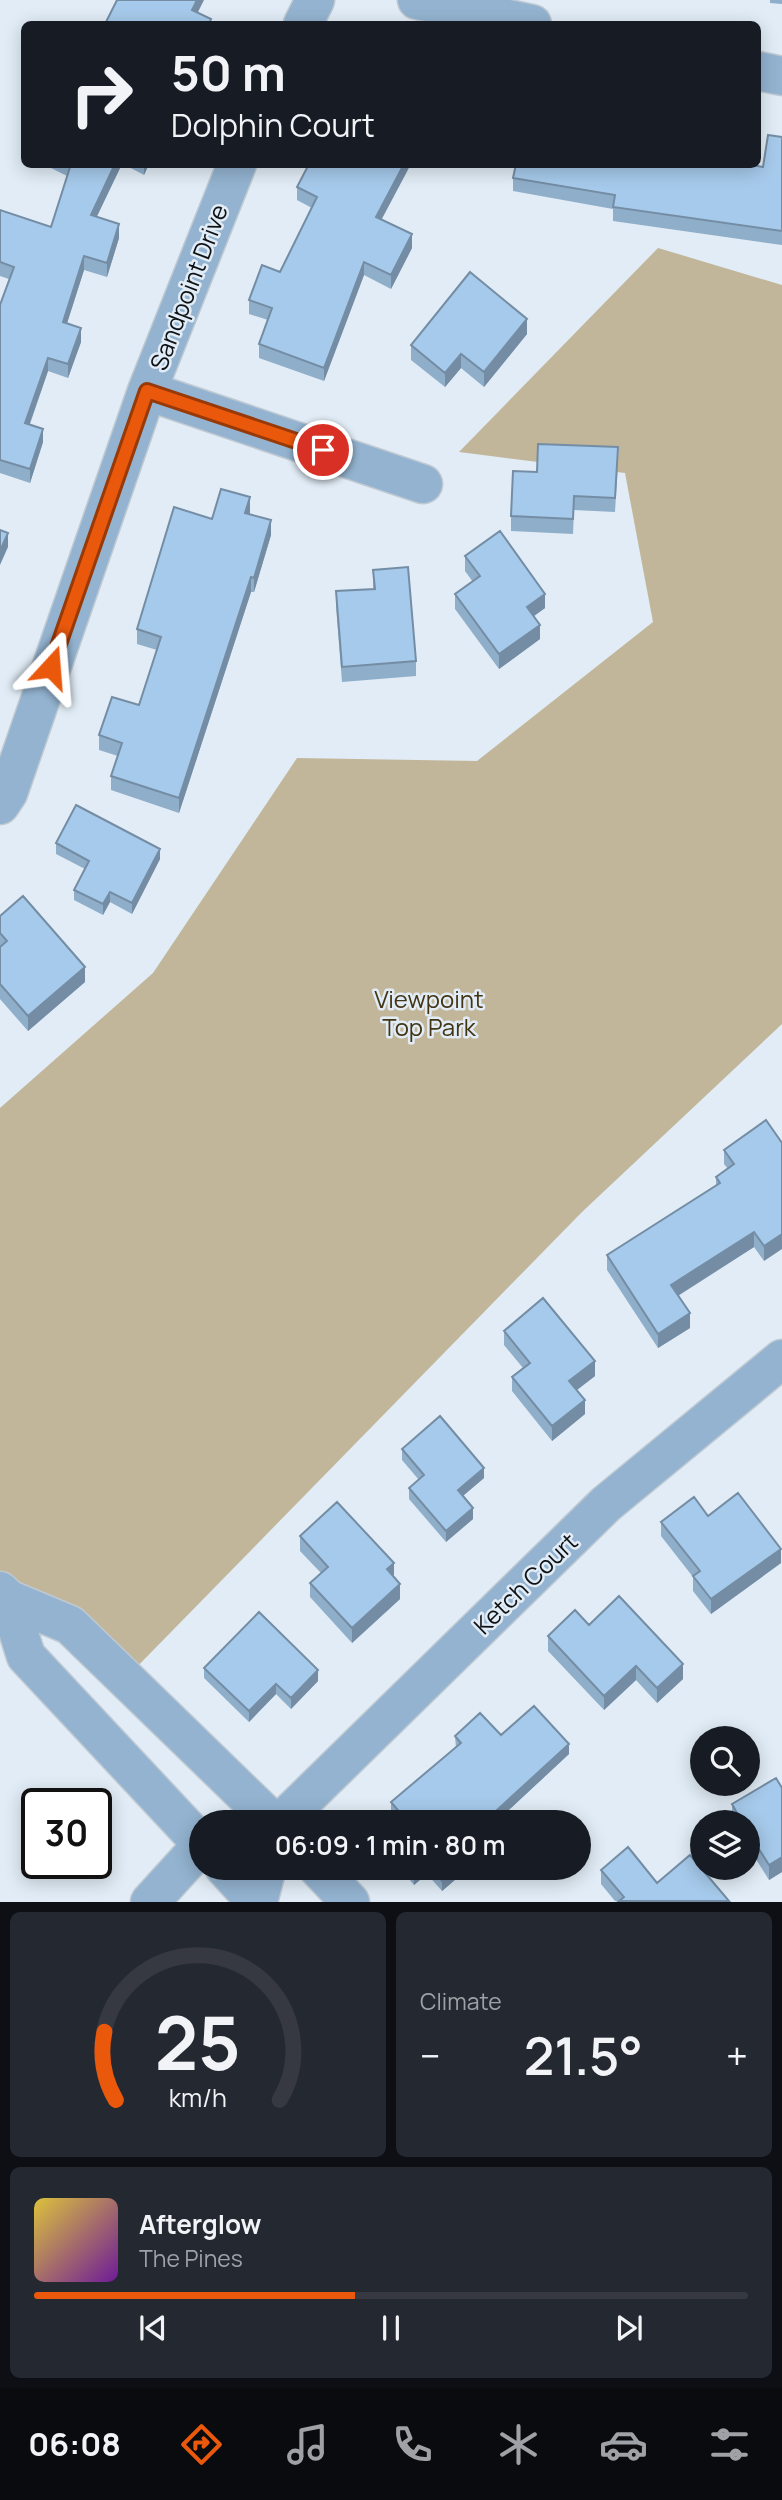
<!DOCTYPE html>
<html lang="en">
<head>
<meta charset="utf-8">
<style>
	:root { --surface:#171b24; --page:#242831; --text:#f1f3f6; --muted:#9ea1a6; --line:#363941; --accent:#ea580c }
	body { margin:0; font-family:Manrope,sans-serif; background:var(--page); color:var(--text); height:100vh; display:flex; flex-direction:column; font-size:26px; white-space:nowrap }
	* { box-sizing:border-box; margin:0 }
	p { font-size:23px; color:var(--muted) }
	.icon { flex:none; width:38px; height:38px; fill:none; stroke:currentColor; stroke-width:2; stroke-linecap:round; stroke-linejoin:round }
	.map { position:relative; height:1902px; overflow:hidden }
	.sheet { display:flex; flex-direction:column; gap:10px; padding:10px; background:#0d0f14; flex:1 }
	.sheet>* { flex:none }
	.guide { position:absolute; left:21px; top:21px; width:740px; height:147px; border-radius:10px; box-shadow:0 4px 18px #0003; background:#171b24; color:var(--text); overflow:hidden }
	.fabs { position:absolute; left:690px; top:1726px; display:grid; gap:14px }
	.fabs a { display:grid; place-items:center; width:70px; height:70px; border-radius:50%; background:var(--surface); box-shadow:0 4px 18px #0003; font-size:35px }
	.speed { position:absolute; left:21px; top:1788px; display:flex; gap:14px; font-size:35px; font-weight:700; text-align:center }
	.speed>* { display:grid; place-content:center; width:91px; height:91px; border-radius:50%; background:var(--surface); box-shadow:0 4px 18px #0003; line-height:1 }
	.speed .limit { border:4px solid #111; border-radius:10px; background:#fff; color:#111 }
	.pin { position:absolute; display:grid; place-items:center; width:60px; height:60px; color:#fff; margin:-30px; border:4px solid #fff; border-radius:50%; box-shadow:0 2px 7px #0007 }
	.me { position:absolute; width:77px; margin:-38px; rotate:19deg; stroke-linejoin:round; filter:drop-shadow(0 0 5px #0008) }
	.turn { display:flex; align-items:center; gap:24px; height:147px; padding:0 35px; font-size:32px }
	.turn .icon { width:91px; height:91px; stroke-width:2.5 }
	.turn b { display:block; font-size:49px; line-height:60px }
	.big { font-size:52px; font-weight:600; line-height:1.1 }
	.sheet .card { flex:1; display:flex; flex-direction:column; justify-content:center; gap:10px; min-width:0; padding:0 24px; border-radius:10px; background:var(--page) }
	.sheet .dial { align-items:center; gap:0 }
	.dial svg { height:182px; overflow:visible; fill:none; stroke:var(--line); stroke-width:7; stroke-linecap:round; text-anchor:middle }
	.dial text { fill:var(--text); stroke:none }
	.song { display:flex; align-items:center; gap:21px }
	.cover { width:84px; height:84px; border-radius:10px; background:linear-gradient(135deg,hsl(50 70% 55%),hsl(280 70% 35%)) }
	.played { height:7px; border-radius:4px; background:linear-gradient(90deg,var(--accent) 45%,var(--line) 45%) }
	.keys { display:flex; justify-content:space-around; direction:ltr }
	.heat { display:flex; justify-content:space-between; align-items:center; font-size:38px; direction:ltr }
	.sheet .tiles { flex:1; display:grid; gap:10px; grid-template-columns:1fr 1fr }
	.card:last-child { grid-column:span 2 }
	.trip { position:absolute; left:189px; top:1810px; width:402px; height:70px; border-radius:35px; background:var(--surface); box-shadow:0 4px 18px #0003; font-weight:600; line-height:70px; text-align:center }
	.dock { display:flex; height:112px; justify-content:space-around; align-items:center; background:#090b0e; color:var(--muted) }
	.dock .icon { width:49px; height:49px }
	.dock .selected { color:var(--accent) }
	.dock b { font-size:32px; color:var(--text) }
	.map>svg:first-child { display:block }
</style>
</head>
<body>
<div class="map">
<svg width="782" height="1902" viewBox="0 0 782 1902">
	<rect width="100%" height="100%" fill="#e1ecf6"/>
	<path fill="#c2b69a" d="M658 248 782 285V1024L582 1212 125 1679 0 1591V1108L153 973 297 758 477 761 653 622 625 473 459 452Z"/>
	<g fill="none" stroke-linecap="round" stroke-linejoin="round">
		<defs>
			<path id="minor" d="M417 0 532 24
				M303 24 315 0
				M758 71 782 76
				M147 391 423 484
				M0 805 8 793 147 391 237 164
				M0 1591 8 1599 70 1625 273 1822
				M8 1599 26 1656 201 1843
				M281 1822 606 1504 782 1359
				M224 1867 256 1902
				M317 1867 350 1902
				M150 1902 201 1846
				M258 1902 267 1867"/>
		</defs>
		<use href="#minor" stroke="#bfc9d2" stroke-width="41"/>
		<use href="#minor" stroke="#93b3d0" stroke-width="38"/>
	</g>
	<path fill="#8faeca" d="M770 0H782V4L770 3Z
		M782 137V245L613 221V209L513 191V178L763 167Z
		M43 164H122L96 217 119 238 107 277 84 270 67 323 81 342 68 378 48 371 30 424 43 442 30 483 0 473V305L9 279 0 276V210L51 227 67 176Z
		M123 164H149L144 175Z
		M297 187 382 220 412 248 391 289 364 275 324 381 259 358V344L268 320 249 314V300L280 272 312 208 297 200Z
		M527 334 484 387 461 368 445 387 411 360V345Z
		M618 462 615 512 574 510 573 534 511 531V516Z
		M250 512V514L271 535 254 592H251L179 813 111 790V776L118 756 99 750V735L139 705 157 650 137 644V629L212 519Z
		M465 556 545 608 534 616 540 639 499 669 455 609V594L473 582 465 571Z
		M373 570 416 661V676L342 682 336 606V591L373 589Z
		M56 843 160 859 132 914 110 902 103 915 74 900V890L85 869 56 854Z
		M0 916 85 982 28 1031 0 999Z
		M766 1120 764 1261 754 1247 678 1296 690 1328 658 1348 607 1270V1255L716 1186V1177L728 1169 724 1164V1150Z
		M504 1331 595 1376 577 1390 585 1414 552 1441 512 1391V1377L523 1368 504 1345Z
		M402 1449 484 1478 463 1496 473 1519 446 1542 409 1499V1488L419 1480 402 1460Z
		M708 1516 781 1563 711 1614 693 1591V1577L661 1536V1522Z
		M300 1536 394 1577 400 1599 352 1643 310 1597V1583L321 1573 300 1551Z
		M589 1625 683 1679 657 1703 636 1680 604 1710 548 1651V1636Z
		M204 1668 318 1681 291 1709 276 1694 249 1722 204 1678Z
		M501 1735 569 1754 496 1822H399L391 1812V1802L456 1748 455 1736Z
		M782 1788V1872L769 1880 747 1845V1822H733L732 1819V1804Z
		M399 1867H470L442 1891 427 1874 414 1885Z
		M601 1870 657 1883 729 1901H615L601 1884Z"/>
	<path fill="#748da4" d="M197 0H204L192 24V10Z
		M115 164H122L91 229V215Z
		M144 164H149L144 175Z
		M404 164H411L376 230V217Z
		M119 224V238L107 277V263Z
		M412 234V248L391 289V275Z
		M84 256V270L63 336V322Z
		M364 262V275L324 381V368Z
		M527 319V334L484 387V372Z
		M81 328V342L68 378V364Z
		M461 354V368L445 387V373Z
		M48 358V371L25 437V423Z
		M43 429V442L30 483V469Z
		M250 497V512L245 527V513Z
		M271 520V535L254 592V578Z
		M8 533V547L0 565V551Z
		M251 577V592L179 813V798Z
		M545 594V608L527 621V607Z
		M540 625V639L499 669V654Z
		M160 849V859L132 914V903Z
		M110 892V902L103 915V904Z
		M85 967V982L28 1031V1016Z
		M754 1232V1247L671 1300V1285Z
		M782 1234V1249L764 1261V1246Z
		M690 1313V1328L658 1348V1334Z
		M595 1361V1376L569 1396V1381Z
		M585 1400V1414L552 1441V1426Z
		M484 1468V1478L458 1500V1490Z
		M473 1508V1519L446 1542V1531Z
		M781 1549V1563L711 1614V1599Z
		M394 1563V1578L387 1569Z
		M400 1584V1599L352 1643V1628Z
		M683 1664V1679L657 1703V1688Z
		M636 1666V1680L604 1710V1696Z
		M318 1670V1681L291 1709V1698Z
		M276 1684V1694L249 1722V1711Z
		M569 1744V1754L496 1822H484Z
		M782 1857V1872L769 1880V1865Z
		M423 1867H427V1874L414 1885V1874Z
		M458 1867H470L442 1891V1881Z"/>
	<path fill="#a6caeb" stroke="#748da4" stroke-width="2" d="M117 0H197L192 10 211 19 209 24H105Z
		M768 135 782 137V231L613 207 615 195 513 178 516 164H747L763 167Z
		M71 164H115L91 215 119 224 107 263 84 256 63 322 81 328 68 364 48 358 25 423 43 429 30 469 0 460V305L14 267 0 262V210L51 227Z
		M309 164H404L376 217 412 234 391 275 364 262 324 368 259 344 272 308 249 300 262 265 280 272 317 197 297 187Z
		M470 272 527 319 484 372 461 354 445 373 411 345Z
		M538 444 618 447 615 498 574 496 573 519 511 516 513 471 537 472Z
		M221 489 250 497 245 513 271 520 254 578 251 577 179 798 111 776 122 743 99 735 112 697 139 705 161 637 137 629 174 507 212 519Z
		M0 530 8 533 0 551Z
		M500 531 545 594 527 607 540 625 499 654 455 594 480 576 465 556Z
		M408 567 416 661 342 667 336 591 375 589 373 570Z
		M76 805 160 849 132 903 110 892 103 904 74 890 89 861 56 843Z
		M23 896 85 967 28 1016 0 984V947L7 941 0 933V916Z
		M766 1120 782 1143V1234L764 1246 754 1232 671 1285 690 1313 658 1334 607 1255 720 1183 716 1177 734 1164 724 1150Z
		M543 1298 595 1361 569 1381 585 1400 552 1426 512 1377 530 1363 504 1331Z
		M440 1416 484 1468 458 1490 473 1508 446 1531 409 1488 424 1475 402 1449Z
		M738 1493 781 1549 711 1599 693 1576 700 1571 661 1522 694 1497 708 1516Z
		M337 1502 394 1563 387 1569 400 1584 352 1628 310 1583 328 1567 300 1536Z
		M619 1596 683 1664 657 1688 636 1666 604 1696 548 1636 575 1610 589 1625Z
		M259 1612 318 1670 291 1698 276 1684 249 1711 204 1668Z
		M534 1706 569 1744 484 1822H408L391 1802 461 1743 455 1736 480 1713 501 1735Z
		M776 1778 782 1788V1857L769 1865 747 1830V1822H742L732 1804Z
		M628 1847 657 1883 690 1855 729 1901H619L624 1897 601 1870Z
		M408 1867H423L414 1874Z
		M431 1867H458L442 1881Z"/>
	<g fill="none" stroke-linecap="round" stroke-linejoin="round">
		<defs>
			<path id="route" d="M51 667 147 391 323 450"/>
		</defs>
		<use href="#route" stroke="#983908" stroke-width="18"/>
		<use href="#route" stroke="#ea580c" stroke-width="12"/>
	</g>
	<g text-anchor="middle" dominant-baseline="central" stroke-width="5" stroke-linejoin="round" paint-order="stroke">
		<g font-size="24" fill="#0e1215" stroke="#e1ecf6">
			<text transform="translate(188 287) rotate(-69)">Sandpoint Drive</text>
			<text transform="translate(525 1583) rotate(-44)">Ketch Court</text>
		</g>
		<g font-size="24" fill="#433513" stroke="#e1ecf6">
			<text x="429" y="998">Viewpoint<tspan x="429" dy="28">Top Park</tspan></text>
		</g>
	</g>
</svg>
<div class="fabs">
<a><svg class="icon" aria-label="search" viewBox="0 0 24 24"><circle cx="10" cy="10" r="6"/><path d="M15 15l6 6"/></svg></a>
<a><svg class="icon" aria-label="layers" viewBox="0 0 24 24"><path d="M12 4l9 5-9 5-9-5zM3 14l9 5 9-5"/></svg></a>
</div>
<div class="speed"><div class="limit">30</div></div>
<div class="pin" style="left:323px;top:450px;background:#d93025"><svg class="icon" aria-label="arrive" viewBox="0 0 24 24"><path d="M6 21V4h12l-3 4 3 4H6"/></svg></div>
<svg class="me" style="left:51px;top:667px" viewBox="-20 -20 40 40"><path d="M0-17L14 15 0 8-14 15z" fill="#ea580c" stroke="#fff" stroke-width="4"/></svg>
<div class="trip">06:09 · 1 min · 80 m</div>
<div class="guide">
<div class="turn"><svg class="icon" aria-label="right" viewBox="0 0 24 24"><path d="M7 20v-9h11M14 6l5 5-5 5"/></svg><div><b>50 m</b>Dolphin Court</div></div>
</div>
</div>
<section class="sheet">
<div class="tiles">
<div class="card dial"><svg viewBox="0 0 100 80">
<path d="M14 69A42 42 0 1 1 86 69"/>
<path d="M14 69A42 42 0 0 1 9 39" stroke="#ea580c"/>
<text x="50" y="56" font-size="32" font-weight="700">25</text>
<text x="50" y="72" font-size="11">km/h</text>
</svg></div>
<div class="card"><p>Climate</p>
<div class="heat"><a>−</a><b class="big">21.5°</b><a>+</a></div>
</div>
<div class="card">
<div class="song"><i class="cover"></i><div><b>Afterglow</b><p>The Pines</p></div></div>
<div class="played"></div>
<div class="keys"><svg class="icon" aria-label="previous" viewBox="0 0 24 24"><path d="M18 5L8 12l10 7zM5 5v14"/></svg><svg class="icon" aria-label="pause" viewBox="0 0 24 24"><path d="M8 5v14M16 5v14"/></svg><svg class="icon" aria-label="next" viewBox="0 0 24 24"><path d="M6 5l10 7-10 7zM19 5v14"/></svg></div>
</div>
</div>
</section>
<nav class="dock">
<b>06:08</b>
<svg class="icon selected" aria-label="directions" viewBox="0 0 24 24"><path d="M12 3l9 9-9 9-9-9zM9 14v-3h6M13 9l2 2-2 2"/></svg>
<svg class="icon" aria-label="music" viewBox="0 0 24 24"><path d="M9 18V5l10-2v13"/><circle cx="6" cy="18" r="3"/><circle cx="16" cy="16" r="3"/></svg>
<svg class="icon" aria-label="phone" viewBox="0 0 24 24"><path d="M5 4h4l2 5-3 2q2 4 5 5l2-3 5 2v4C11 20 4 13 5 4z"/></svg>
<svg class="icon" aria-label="climate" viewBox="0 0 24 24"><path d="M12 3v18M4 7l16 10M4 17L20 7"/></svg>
<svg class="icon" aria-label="car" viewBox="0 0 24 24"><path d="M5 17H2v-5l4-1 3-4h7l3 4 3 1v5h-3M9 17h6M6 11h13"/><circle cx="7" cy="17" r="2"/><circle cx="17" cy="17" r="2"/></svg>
<svg class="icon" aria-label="filters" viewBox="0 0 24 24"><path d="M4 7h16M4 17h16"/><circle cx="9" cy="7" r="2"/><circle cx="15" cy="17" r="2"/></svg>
</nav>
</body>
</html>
